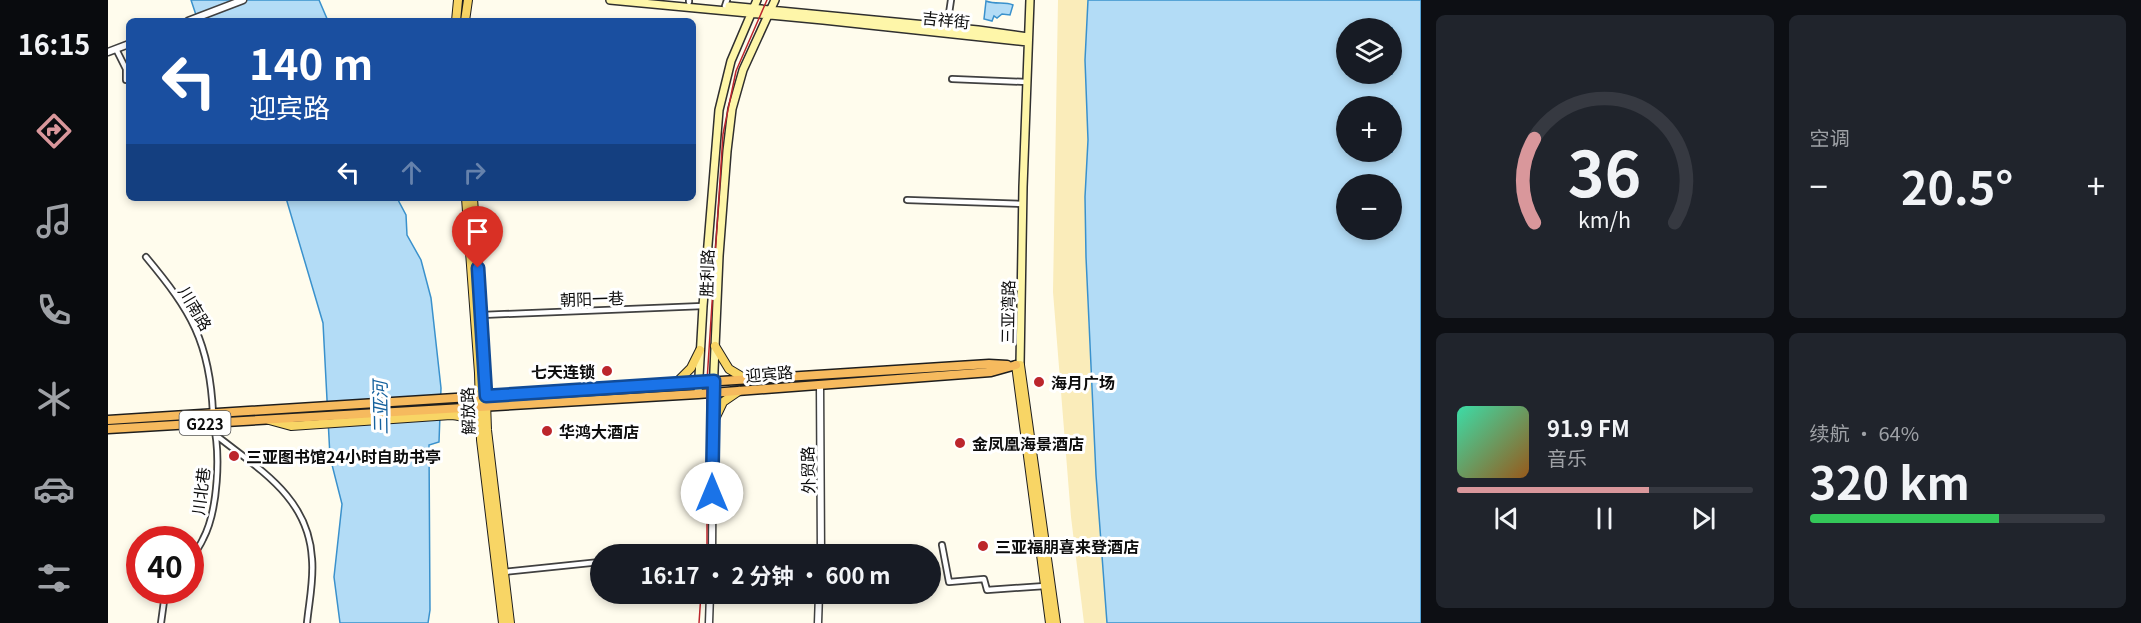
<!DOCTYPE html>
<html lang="zh">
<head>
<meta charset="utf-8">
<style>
	:root { --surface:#171b24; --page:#20242c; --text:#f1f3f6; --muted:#9ea1a6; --line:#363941; --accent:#d9979b }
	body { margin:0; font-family:Georgia,"Noto Sans SC",serif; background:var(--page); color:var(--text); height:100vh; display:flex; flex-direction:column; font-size:22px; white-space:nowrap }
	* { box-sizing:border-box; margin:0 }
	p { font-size:20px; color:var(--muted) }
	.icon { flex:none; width:33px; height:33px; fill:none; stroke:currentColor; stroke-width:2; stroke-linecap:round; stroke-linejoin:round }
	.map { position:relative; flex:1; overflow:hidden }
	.drawer { display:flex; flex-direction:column; gap:15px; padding:15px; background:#0d0f14; width:720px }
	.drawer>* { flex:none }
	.guide { position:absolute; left:18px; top:18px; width:570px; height:183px; border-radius:9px; box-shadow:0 3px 9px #0003; background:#1a4fa0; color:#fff; overflow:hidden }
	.tools { position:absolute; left:1228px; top:18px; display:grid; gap:12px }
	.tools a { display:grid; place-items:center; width:66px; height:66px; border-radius:50%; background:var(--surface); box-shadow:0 3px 9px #0003; font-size:30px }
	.speed { position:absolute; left:18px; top:526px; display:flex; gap:12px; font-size:30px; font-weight:700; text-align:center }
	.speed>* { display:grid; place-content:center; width:78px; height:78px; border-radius:50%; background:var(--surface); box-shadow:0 3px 9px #0003; line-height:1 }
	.speed .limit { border:9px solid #d22; background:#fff; color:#111 }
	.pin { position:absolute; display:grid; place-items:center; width:51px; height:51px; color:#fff; margin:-62px -26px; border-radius:50% 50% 50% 0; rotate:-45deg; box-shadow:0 0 6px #0007 }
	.pin .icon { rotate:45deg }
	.me { position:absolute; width:66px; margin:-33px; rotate:0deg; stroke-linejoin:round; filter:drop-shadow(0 0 4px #0008) }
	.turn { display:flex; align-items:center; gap:21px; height:126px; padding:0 24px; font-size:27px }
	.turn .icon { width:78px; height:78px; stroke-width:2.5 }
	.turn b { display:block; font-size:42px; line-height:51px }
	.lanes { display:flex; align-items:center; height:57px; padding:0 24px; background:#0003; justify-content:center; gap:30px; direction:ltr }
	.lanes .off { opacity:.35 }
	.big { font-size:45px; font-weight:700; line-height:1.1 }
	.drawer .widget { flex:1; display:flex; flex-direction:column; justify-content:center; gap:9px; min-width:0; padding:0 21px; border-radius:9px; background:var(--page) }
	.drawer .dial { align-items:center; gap:0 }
	.dial svg { height:156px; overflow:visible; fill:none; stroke:var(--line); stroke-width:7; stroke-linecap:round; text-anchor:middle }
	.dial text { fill:var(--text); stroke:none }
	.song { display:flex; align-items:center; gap:18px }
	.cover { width:72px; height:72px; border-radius:9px; background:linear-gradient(135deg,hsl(160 70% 55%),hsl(30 70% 35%)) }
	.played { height:6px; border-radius:3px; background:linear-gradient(90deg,var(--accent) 65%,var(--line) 65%) }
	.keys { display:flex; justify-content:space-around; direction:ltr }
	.heat { display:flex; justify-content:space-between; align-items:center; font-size:33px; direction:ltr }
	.charge { height:9px; border-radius:4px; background:linear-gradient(90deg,#34c759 64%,var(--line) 0) }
	.drawer .tiles { flex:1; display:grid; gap:15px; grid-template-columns:repeat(2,1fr) }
	.trip { position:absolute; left:482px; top:544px; width:351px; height:60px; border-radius:30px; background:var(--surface); box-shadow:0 3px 9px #0003; font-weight:700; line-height:60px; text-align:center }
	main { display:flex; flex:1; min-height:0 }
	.tab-bar { display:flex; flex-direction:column; width:108px; justify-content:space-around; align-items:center; background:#090b0e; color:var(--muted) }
	.tab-bar .icon { width:42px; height:42px }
	.tab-bar .current { color:var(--accent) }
	.tab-bar b { font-size:27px; color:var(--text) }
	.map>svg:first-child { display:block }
</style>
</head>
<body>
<main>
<nav class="tab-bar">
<b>16:15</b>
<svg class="icon current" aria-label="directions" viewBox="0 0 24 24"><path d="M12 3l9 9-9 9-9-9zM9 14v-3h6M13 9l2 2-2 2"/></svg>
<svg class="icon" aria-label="music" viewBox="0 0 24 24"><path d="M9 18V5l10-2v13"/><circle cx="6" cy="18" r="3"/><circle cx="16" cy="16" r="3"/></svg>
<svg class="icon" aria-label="phone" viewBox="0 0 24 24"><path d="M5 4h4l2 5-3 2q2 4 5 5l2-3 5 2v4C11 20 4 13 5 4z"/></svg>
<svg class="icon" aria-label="climate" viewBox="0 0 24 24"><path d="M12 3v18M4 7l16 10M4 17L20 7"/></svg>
<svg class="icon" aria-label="car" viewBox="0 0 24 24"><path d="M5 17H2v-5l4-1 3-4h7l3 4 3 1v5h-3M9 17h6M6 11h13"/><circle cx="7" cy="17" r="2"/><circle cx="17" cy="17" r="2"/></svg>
<svg class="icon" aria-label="filters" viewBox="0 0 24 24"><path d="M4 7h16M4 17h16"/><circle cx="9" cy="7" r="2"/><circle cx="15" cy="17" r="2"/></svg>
</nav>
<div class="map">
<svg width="1313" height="623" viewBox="0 0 1313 623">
	<rect width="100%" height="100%" fill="#fffced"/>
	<path fill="#faecba" d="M950 0H980L977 60 980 140 977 197 980 314 988 475 999 623H976L963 517 945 292Z"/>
	<path fill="#b3dcf6" stroke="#3a91cc" stroke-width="1.5" fill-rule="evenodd" d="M83 0H211L220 21H90Z
		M980 0H1313V623H999L988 475 978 257 977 197 980 140 977 60ZM1239 28H1284V74H1239ZM1239 106H1284V152H1239ZM1239 184H1284V230H1239Z
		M878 1C888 5 897 1 905 5L902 15 894 14 889 18 886 16 884 21 876 19Z
		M178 198H289L298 215 299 235 313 260 323 298 333 388 331 442 321 445 322 610 320 623H232L226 577 234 504 222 457 215 323Z"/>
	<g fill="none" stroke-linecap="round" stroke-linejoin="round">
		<defs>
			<path id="minor" d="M581 2V0
				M617 6 619 0
				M839 27 843 0
				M8 49 18 69V80
				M844 79 919 82
				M799 200 915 204
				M38 257C83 311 102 342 105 414
				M374 315 595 306
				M109 436C152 470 201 498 204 559 206 580 201 602 199 623
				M834 545 841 582 876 579 879 590 937 586
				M82 560C87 553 92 546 95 539 110 511 113 453 105 422
				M396 572 492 562
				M53 623 56 601 63 591"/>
			<path id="tertiary" d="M80 21 135 0
				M0 52 21 44
				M712 384 713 555
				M604 555 605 393
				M601 623 602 594
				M710 623 711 594"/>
			<path id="secondary" d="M502 0 715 20 920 42
				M621 6 870 30 920 37
				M912 365 915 187 922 0
				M605 393 611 256 619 151 624 109 635 70 667 0
				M590 394 595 306 611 110 623 61 649 0"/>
			<path id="primary" d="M348 21 350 0
				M357 21 360 0
				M358 198 371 373 373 440 395 623
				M365 198 377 373 379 430 402 623
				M607 346 621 369 636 378
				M567 384 583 368 592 350
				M161 420 183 426 343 415C357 416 364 420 372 432
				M605 423 615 402 631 391
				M942 623 908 365H912L948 623"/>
			<path id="trunk" d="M0 420 881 364 899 365
				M0 429 590 394 883 372 908 365"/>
		</defs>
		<use href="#minor" stroke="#404040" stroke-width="8"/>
		<use href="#tertiary" stroke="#404040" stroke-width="9"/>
		<use href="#secondary" stroke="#2f2f2f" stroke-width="10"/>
		<use href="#primary" stroke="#1e1e1e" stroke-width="10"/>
		<use href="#trunk" stroke="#1e1e1e" stroke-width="11"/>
		<use href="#minor" stroke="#fff" stroke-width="4.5"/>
		<use href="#tertiary" stroke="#fff" stroke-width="6"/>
		<use href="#secondary" stroke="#fef6a9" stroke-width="7"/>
		<use href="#primary" stroke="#f8d565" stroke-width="8"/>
		<use href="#trunk" stroke="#f6ba5e" stroke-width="8"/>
		<path stroke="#bc262c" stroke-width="1.5" d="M599 555V381L615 134 628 71 659 0
			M591 623 593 594"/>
	</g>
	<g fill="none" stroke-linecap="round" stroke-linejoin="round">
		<defs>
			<path id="route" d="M370 268 378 396 606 381 604 493"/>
		</defs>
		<use href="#route" stroke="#114b97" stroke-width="15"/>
		<use href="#route" stroke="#1a73e8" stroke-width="10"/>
	</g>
	<g fill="#bc262c" stroke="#fff" stroke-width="2">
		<circle cx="499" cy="371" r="6"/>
		<circle cx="931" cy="382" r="6"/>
		<circle cx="439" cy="431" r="6"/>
		<circle cx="852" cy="443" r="6"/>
		<circle cx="126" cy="456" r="6"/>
		<circle cx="875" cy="546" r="6"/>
	</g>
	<g text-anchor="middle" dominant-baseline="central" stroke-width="6" stroke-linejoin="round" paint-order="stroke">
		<rect fill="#fff" stroke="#565656" stroke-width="1.5" x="71.5" y="411" width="51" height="24" rx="4.5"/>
		<g font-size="15" font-weight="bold" fill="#0d0d0d">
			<text x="97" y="423">G223</text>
		</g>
		<g font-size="16" fill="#0d0d0d" stroke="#fff">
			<text transform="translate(838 19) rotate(6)">吉祥街</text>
			<text transform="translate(598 273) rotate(-88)">胜利路</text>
			<text transform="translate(484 298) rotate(-2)">朝阳一巷</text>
			<text transform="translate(88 308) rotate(59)">川南路</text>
			<text transform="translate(899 312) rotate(-89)">三亚湾路</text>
			<text transform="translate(661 373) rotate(-5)">迎宾路</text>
			<text transform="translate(359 411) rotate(-92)">解放路</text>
			<text transform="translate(699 470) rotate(-91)">外贸路</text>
			<text transform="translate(92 491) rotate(-83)">川北巷</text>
		</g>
		<g font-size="16" font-weight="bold" fill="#0d0d0d" stroke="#fff" text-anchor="start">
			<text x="487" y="371" text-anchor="end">七天连锁</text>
			<text x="943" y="382">海月广场</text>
			<text x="451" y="431">华鸿大酒店</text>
			<text x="864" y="443">金凤凰海景酒店</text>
			<text x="138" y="456">三亚图书馆24小时自助书亭</text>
			<text x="887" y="546">三亚福朋喜来登酒店</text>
		</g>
		<g font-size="18" font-style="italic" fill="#17629e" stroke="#fff">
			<text transform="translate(271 408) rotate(-91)">三亚河</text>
		</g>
	</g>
</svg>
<div class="tools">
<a><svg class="icon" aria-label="layers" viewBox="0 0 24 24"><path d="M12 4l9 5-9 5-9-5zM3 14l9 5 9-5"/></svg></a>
<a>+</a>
<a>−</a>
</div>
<div class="speed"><div class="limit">40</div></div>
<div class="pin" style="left:370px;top:268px;background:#d93025"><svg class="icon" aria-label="arrive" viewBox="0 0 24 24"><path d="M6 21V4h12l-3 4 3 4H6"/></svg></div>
<svg class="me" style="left:604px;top:493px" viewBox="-20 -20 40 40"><circle r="19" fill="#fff"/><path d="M0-13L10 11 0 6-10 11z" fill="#1a73e8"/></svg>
<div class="trip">16:17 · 2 分钟 · 600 m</div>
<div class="guide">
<div class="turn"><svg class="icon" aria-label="left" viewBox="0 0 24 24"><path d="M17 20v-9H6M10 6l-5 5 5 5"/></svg><div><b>140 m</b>迎宾路</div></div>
<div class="lanes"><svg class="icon" aria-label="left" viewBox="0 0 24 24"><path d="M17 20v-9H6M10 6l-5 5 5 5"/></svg><svg class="icon off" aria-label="ahead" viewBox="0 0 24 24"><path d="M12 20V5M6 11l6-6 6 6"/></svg><svg class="icon off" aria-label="right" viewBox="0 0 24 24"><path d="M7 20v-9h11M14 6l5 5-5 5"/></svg></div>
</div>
</div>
<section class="drawer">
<div class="tiles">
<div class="widget dial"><svg viewBox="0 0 100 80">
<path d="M14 69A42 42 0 1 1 86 69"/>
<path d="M14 69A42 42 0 0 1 14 26" stroke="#d9979b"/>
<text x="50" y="56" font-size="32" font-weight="700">36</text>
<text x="50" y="72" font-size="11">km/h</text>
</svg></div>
<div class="widget"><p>空调</p>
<div class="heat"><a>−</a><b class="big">20.5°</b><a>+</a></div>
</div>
<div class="widget">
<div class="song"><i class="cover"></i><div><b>91.9 FM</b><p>音乐</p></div></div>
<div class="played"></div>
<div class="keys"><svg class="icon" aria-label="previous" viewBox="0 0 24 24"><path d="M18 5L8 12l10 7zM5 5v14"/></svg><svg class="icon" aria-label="pause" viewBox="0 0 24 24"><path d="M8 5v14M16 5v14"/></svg><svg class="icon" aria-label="next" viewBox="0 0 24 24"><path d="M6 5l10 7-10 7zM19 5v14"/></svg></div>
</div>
<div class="widget"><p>续航 · 64%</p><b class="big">320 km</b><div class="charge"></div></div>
</div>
</section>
</main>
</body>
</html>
